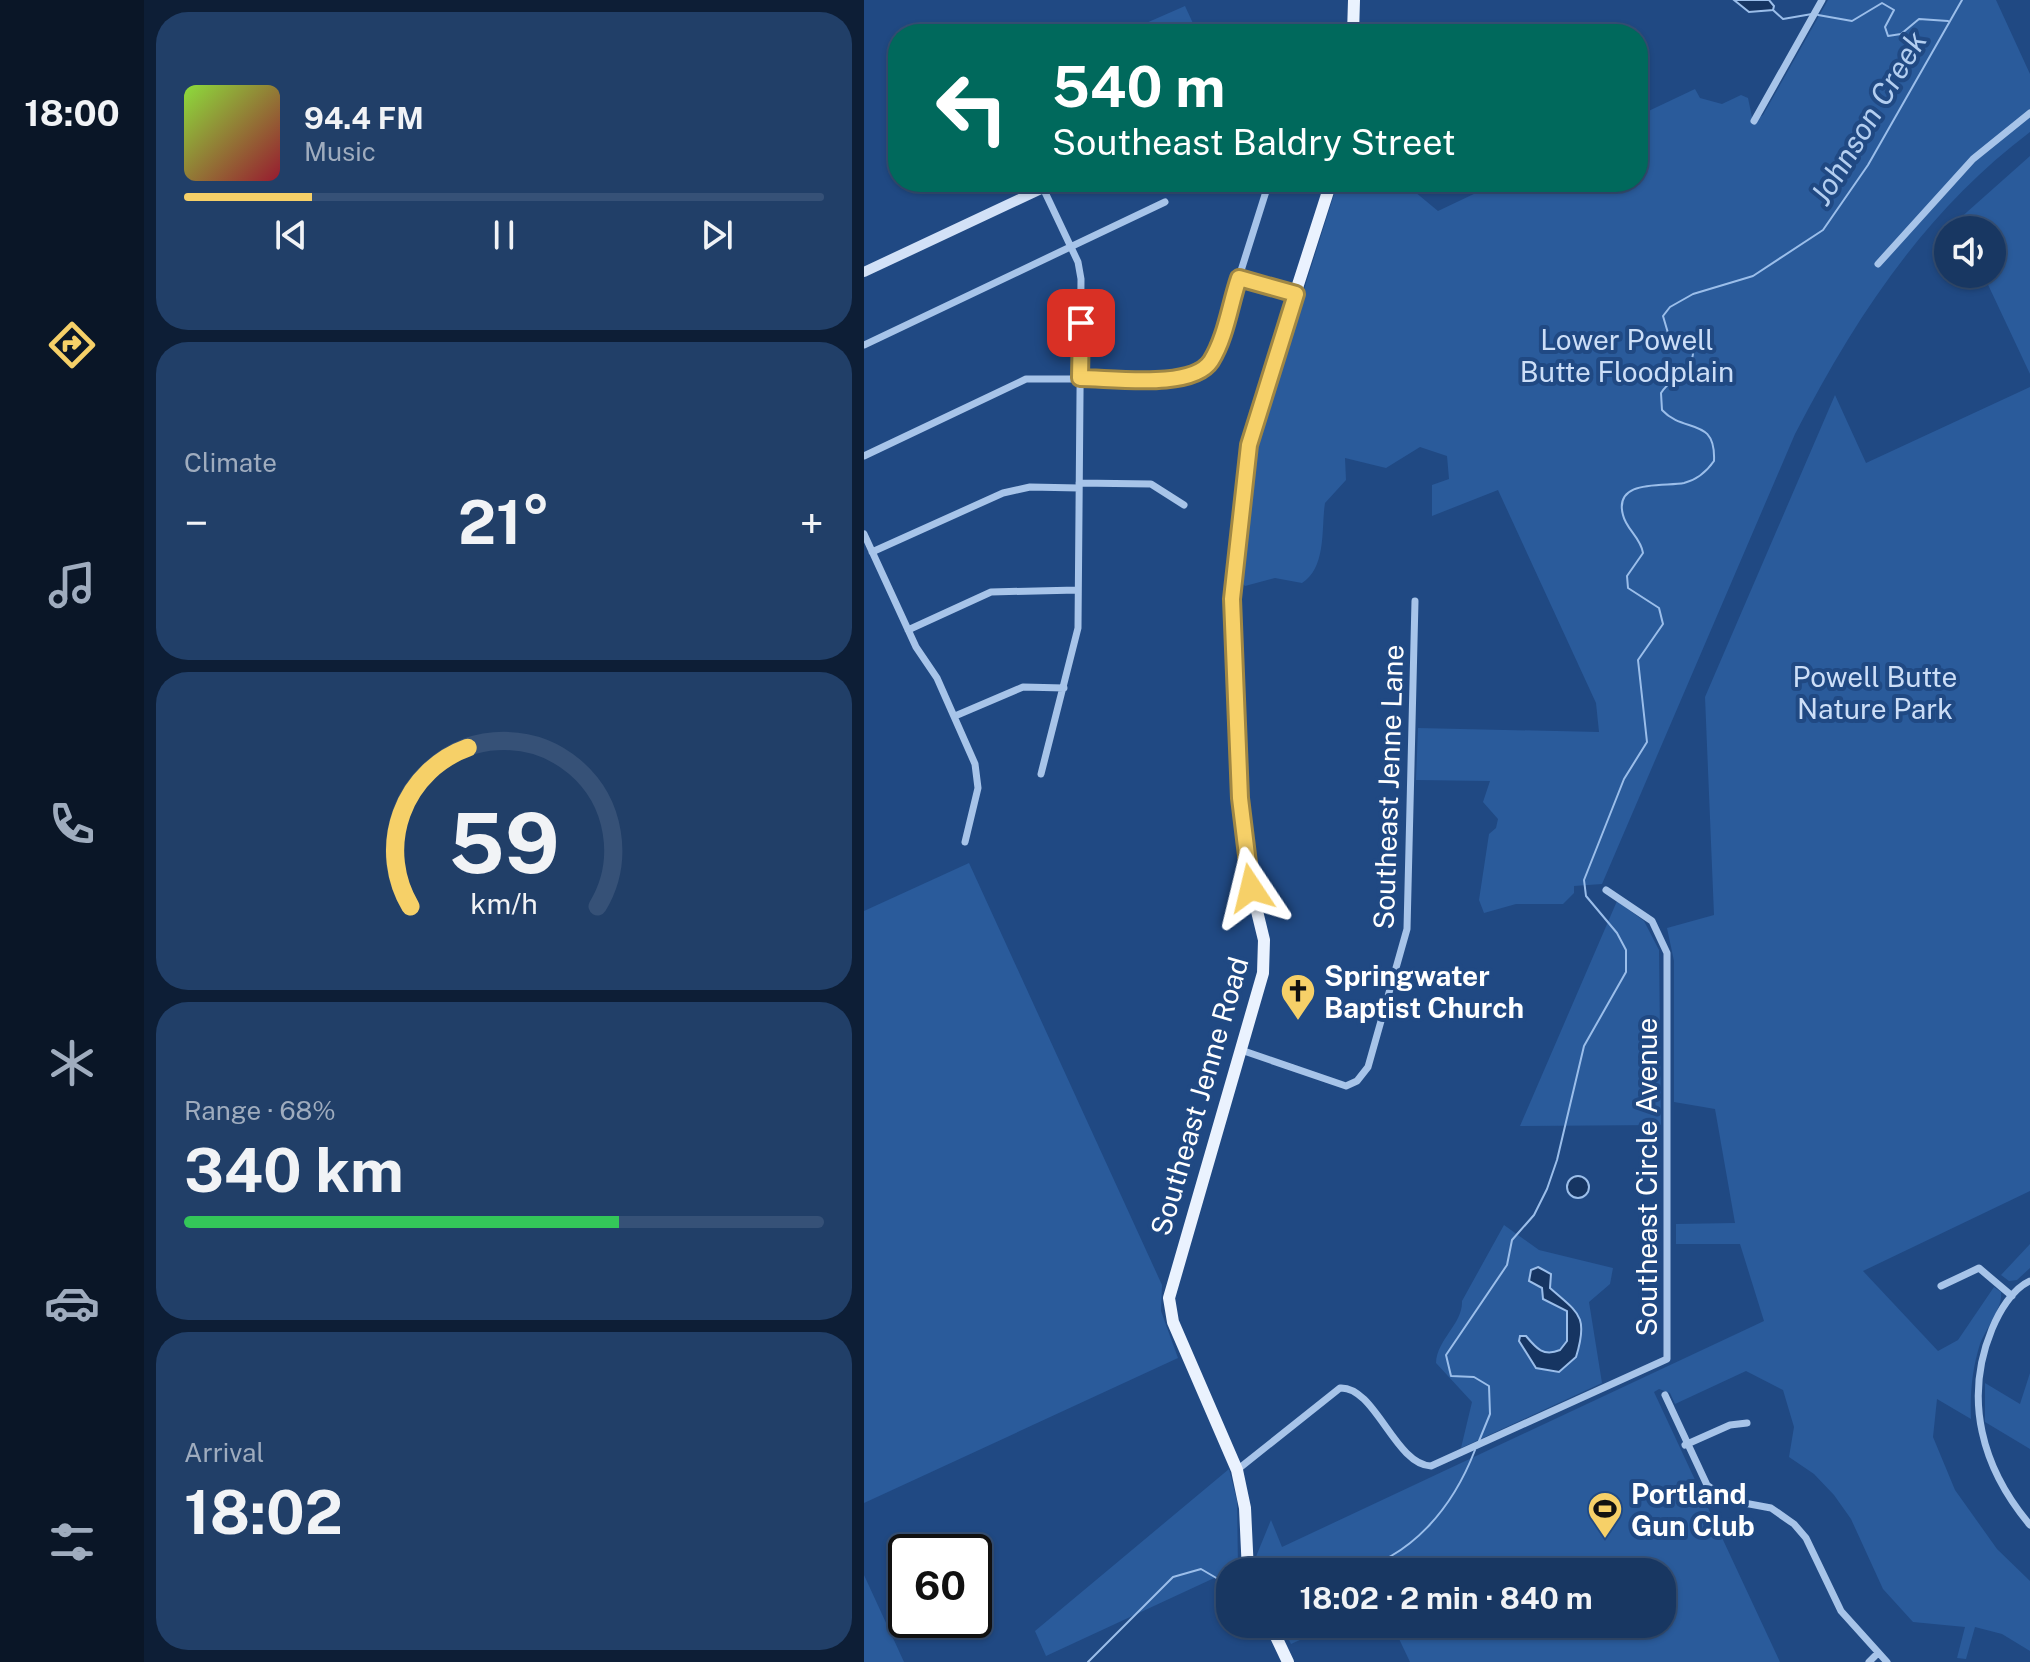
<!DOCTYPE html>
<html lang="en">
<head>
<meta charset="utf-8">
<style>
	:root { --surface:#183762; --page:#213f68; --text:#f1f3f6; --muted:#9facbe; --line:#365177; --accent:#f6d068 }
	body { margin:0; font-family:"Public Sans",sans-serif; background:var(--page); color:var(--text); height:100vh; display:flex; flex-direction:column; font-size:30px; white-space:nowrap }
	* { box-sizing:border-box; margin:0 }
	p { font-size:26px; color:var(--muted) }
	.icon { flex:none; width:44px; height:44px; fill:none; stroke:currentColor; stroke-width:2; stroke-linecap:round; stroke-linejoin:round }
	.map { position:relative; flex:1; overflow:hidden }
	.panel { display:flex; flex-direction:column; gap:12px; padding:12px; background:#0d1e36; width:720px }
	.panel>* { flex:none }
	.top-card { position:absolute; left:24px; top:24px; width:760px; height:168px; border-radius:32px; box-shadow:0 2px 6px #0004,0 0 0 2px var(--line); background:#00695c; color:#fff; overflow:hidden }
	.tools { position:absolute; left:1070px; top:216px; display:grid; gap:16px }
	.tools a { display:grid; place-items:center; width:72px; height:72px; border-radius:50%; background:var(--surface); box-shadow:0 2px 6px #0004,0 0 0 2px var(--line); font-size:40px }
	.speed { position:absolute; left:24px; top:1534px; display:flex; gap:16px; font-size:40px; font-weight:700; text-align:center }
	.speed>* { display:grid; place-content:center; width:104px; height:104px; border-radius:50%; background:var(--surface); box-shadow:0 2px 6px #0004,0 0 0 2px var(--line); line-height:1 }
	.speed .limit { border:4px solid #111; border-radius:12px; background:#fff; color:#111 }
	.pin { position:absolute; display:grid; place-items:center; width:68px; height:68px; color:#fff; margin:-34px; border-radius:16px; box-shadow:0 4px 12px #0006 }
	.me { position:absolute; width:88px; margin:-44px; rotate:350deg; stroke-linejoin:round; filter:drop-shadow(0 0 6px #0008) }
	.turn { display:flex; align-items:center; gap:28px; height:168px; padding:0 32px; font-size:36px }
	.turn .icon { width:104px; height:104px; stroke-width:2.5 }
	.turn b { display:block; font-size:56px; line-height:68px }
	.big { font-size:60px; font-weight:700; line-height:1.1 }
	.panel .tile { flex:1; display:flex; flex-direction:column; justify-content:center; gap:12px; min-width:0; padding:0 28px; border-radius:32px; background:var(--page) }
	.panel .dial { align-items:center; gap:0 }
	.dial svg { height:208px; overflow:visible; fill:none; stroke:var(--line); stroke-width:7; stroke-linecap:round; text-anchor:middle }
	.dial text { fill:var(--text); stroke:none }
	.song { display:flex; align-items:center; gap:24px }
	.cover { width:96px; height:96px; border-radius:12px; background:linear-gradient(135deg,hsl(90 70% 55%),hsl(350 70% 35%)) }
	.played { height:8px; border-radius:4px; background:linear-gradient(90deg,var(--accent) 20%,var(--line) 20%) }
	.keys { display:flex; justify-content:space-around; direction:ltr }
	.heat { display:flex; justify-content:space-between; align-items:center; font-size:44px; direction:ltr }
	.charge { height:12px; border-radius:6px; background:linear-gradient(90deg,#34c759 68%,var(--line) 0) }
	.trip { position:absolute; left:352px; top:1558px; width:460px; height:80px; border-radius:32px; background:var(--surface); box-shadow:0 2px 6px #0004,0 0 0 2px var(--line); font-weight:700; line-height:80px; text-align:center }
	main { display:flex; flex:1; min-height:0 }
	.menu { display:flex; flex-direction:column; width:144px; justify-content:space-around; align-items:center; background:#0a1627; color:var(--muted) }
	.menu .icon { width:56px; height:56px }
	.menu .selected { color:var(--accent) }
	.menu b { font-size:36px; color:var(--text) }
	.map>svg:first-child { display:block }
</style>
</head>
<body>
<main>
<nav class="menu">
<b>18:00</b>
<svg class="icon selected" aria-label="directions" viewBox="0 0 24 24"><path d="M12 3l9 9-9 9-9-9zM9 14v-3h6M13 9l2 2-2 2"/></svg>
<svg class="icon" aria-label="music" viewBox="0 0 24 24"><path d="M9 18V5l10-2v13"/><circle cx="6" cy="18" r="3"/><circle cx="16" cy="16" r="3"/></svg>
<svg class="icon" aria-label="phone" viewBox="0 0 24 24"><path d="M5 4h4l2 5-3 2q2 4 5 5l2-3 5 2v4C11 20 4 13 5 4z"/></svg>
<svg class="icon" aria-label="climate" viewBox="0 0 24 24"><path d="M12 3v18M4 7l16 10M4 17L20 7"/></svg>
<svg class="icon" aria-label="car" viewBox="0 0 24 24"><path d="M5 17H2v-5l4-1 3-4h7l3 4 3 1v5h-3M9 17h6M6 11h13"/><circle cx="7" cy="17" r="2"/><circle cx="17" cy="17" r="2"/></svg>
<svg class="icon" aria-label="filters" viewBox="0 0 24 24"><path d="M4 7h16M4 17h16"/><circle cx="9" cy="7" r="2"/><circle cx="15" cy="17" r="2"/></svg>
</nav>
<section class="panel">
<div class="tile">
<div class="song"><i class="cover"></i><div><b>94.4 FM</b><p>Music</p></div></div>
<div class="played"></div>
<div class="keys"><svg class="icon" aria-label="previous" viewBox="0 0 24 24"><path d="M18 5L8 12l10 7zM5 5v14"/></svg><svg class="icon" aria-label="pause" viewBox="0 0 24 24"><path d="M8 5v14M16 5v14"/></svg><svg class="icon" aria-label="next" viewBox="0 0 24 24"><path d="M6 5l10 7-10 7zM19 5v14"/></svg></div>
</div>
<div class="tile"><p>Climate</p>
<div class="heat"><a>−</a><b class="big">21°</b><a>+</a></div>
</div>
<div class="tile dial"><svg viewBox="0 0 100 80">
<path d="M14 69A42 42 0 1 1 86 69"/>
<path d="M14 69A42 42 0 0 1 36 8" stroke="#f6d068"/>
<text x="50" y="56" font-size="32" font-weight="700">59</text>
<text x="50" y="72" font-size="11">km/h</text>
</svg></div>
<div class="tile"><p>Range · 68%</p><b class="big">340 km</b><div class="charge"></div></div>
<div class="tile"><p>Arrival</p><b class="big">18:02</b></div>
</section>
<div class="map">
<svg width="1166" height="1662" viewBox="0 0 1166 1662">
	<rect width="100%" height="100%" fill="#204983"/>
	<path fill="#2a5b9b" d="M964 0H1132L1166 74V132C1060 212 991 318 931 434L738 884 710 886V893L699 904H652L620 913 615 900 625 834 632 828 634 819 619 802 626 781 552 780 554 728 735 732 732 703 634 490 568 516V485L585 479 583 456 556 447 522 468 481 458 482 480 461 503C457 528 463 567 438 583L411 578 381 586 378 583 394 435 474 182H539L574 211 635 182H774V116L831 89 836 98 858 104 877 95 884 98 889 122 899 115Z
		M321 6 333 32 328 34H257Z
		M1166 156V374L1119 274H1128V230H1099L1094 220Z
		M1166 387V1191L999 1271 1074 1351 1094 1340 1130 1287 1137 1292C1139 1308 1122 1328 1116 1344 1108 1370 1106 1392 1107 1419L1073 1399 1069 1437 1091 1490 1133 1549 1166 1581V1651L1138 1634 1111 1627 1102 1659 1093 1658 1101 1627 1049 1622 1019 1589 987 1519 970 1495 950 1474 925 1457 930 1427 919 1390 882 1371 811 1404 806 1393 795 1389 790 1392 916 1662H546L528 1624H798V1572H392L391 1559 407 1520 418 1547 900 1321 876 1244H812V1224L871 1223 851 1109 810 1102V961L803 928 850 915 841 697 971 395 1002 463Z
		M105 863 298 1285 297 1311 314 1358 0 1503V911Z
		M753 901 780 921 795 950 797 1125 656 1126Z
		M640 1225 675 1250 749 1268 746 1284 725 1302 738 1383 597 1448 608 1402 572 1363C573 1339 599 1324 598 1301Z
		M1166 1244V1268L1153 1280 1145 1281 1137 1275Z
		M1166 1373V1449L1121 1422V1383L1156 1404Z
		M365 1469 373 1501 374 1567 182 1656 171 1631Z
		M0 1575 40 1662H0Z
		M417 1624H471L427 1644Z"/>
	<path fill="#163562" stroke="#9bbeea" stroke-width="2" d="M870 0H905L910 6 909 10 885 12Z
		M703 1187a11 11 0 1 1 22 0a11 11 0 1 1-22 0Z
		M674 1267 687 1274 686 1288C714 1313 725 1315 712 1357L695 1372 672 1368 655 1341 656 1336H662C672 1348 679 1357 696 1350L703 1341V1311L679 1299 678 1288 665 1281 667 1270Z"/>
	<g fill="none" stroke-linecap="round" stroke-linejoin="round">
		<path stroke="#9bbeea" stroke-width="2" d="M909 10 919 19 948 14
			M954 15 988 21 1018 3 1030 10 1021 27 1024 36 1037 34 1055 19 1084 21
			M615 1441 626 1414 625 1386 610 1377 587 1376 582 1355 643 1265 648 1240 670 1215 683 1189 693 1160 720 1046 762 972V950L753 933 722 896 720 880 760 779 783 742 774 660 799 624 795 608 764 588 763 576 779 553C777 538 762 529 759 515 749 478 802 487 820 483 832 480 843 471 850 461 852 416 820 434 798 410L797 393C806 378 827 372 829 354L825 346 804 333 799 316 806 307 829 294 889 276 959 230 1004 165 1098 0
			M486 1572C548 1558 589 1507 611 1450
			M224 1662 309 1577 337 1569 366 1586"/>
		<path stroke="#a7c4e9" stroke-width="7" d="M890 121 958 0
			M1014 264 1109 159 1166 113
			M375 278 432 294
			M0 345 301 202
			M0 456 162 379H318L342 367 351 353 405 182
			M215 483 287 484 320 505
			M0 534 52 647 73 678 111 764 114 788 101 842
			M8 552 139 493 166 487 215 488
			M44 630 127 592 213 590
			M91 716 159 687 200 688
			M177 774 214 628 217 279 214 262 179 188
			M377 1050 482 1086 493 1081 504 1067 543 929 551 601
			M1166 1281C1148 1289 1135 1312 1128 1329 1099 1399 1118 1468 1166 1525
			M1077 1286 1115 1268 1148 1296
			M801 1395 843 1485 864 1500 907 1508 930 1524 942 1538 977 1611 1023 1662
			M821 1445 866 1425 883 1423
			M373 1470 476 1388C511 1386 531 1465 567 1466L803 1359V953L788 921 742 890
			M1005 1662 1014 1653"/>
		<path stroke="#d2e1f7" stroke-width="10" d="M0 272 192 182"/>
		<path stroke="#eaf2fe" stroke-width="12" d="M489 34 490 0
			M384 1572 381 1508 373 1470 309 1322 305 1298 399 973 400 940 383 870 378 825 367 636 368 599 388 428 467 182
			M406 1624 424 1662"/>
	</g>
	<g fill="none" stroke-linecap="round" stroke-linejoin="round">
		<defs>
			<path id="route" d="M217 323 216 378C248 378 328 390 347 361 362 337 366 304 375 278L432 294 385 445 368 599 376 798 387 888"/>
		</defs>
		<use href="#route" stroke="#a08744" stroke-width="20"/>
		<use href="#route" stroke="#f6d068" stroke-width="14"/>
	</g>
	<defs>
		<symbol id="church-pin" viewBox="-11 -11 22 30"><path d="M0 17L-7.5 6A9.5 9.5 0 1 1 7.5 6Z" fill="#f6d068" stroke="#204983"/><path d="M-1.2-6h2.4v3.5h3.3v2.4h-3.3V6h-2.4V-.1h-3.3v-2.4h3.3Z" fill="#111"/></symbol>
		<symbol id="stadium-pin" viewBox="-11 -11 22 30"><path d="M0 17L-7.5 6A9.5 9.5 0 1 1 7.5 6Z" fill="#f6d068" stroke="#204983"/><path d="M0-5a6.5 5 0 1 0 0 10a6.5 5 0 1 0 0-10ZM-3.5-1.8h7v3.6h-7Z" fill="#111"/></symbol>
	</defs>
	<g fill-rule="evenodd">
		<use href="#church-pin" x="414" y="971" width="40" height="54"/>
		<use href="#stadium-pin" x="721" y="1489" width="40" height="54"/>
	</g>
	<g text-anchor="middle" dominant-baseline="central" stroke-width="8" stroke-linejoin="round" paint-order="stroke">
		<g font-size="28" fill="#ccdef7" stroke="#204983">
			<text x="763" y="339">Lower Powell<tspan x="763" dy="32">Butte Floodplain</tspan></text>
			<text x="1011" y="676">Powell Butte<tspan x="1011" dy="32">Nature Park</tspan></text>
		</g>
		<g font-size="28" fill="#fff" stroke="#204983">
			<text transform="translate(524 787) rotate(-88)">Southeast Jenne Lane</text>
			<text transform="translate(335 1096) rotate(-74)">Southeast Jenne Road</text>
			<text transform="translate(782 1177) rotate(-90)">Southeast Circle Avenue</text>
		</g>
		<g font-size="28" font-weight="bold" fill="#fff" stroke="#204983" text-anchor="start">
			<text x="460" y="975">Springwater<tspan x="460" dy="32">Baptist Church</tspan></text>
			<text x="767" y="1493">Portland<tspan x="767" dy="32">Gun Club</tspan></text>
		</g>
		<g font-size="30" font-style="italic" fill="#b3cef0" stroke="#204983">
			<text transform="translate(1004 118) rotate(-59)">Johnson Creek</text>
		</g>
	</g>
</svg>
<div class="tools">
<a><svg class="icon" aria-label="sound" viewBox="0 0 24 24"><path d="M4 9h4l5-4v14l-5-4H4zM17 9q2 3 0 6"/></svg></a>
</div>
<div class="speed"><div class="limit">60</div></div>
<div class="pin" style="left:217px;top:323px;background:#d93025"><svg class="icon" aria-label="arrive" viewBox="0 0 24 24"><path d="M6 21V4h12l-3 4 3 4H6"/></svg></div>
<svg class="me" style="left:387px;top:888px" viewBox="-20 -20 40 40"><path d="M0-17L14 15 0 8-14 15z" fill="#f6d068" stroke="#fff" stroke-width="4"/></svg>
<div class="trip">18:02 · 2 min · 840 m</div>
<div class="top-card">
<div class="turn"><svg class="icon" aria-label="left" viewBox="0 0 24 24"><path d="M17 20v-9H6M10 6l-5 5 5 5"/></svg><div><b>540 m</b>Southeast Baldry Street</div></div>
</div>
</div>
</main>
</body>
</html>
